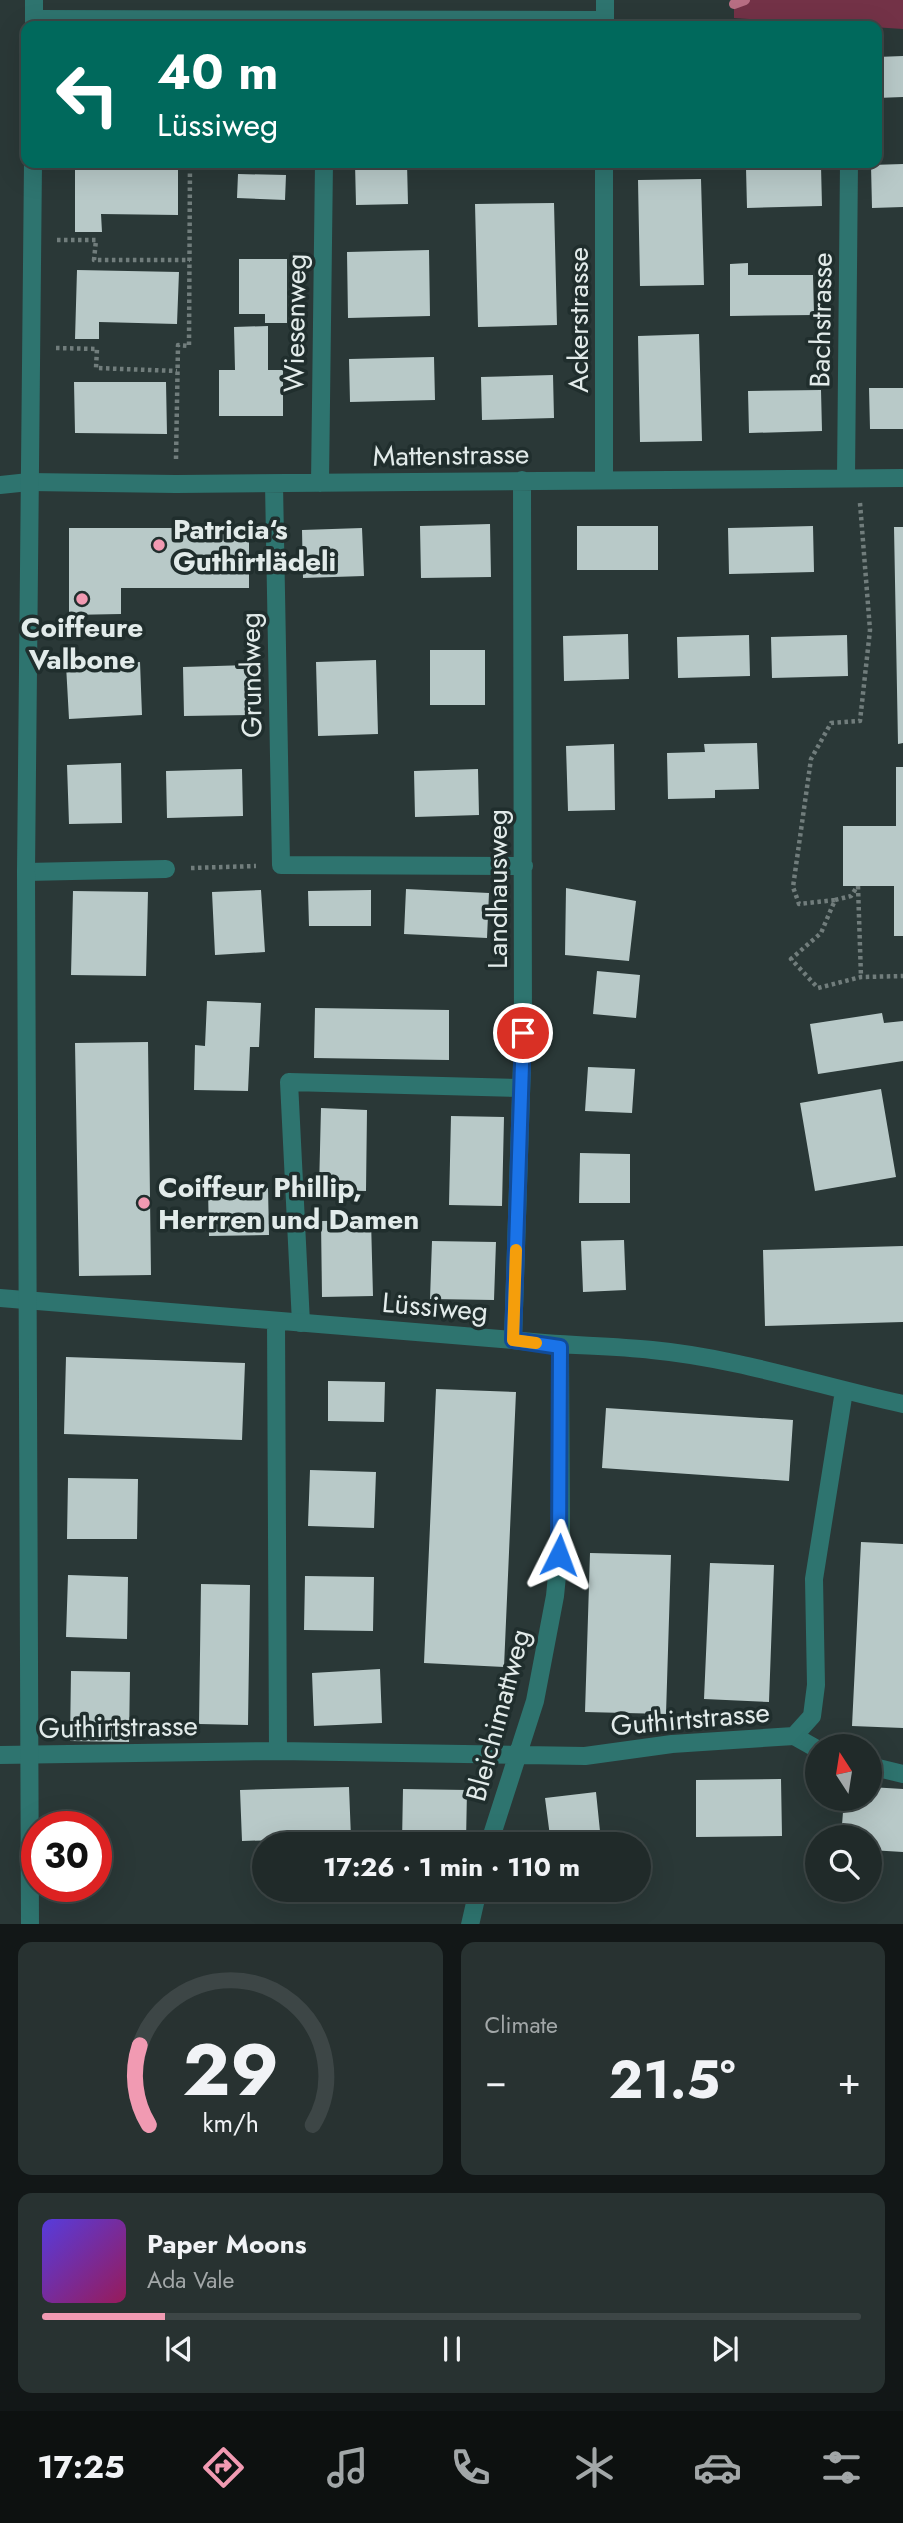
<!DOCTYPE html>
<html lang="en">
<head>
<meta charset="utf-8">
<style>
	:root { --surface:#202a29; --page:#283231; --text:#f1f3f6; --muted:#a2a7a8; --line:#3d4646; --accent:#f19ab2 }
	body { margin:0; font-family:Jost,sans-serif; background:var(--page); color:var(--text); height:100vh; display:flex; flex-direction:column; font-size:26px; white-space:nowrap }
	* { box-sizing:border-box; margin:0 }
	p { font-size:23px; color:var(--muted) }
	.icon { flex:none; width:38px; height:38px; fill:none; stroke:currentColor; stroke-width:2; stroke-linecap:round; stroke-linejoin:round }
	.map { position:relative; height:1924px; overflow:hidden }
	.side { display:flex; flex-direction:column; gap:18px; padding:18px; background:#121717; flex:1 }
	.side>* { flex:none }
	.top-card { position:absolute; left:21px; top:21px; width:861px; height:147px; border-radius:14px; box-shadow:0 7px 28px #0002,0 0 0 2px var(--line); background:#00695c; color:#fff; overflow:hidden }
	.needle { width:46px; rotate:348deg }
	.controls { position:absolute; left:805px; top:1734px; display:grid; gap:14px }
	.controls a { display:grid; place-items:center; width:77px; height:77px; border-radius:50%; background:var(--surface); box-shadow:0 7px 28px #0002,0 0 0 2px var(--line); font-size:35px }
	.speed { position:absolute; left:21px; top:1811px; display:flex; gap:14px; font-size:35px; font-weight:700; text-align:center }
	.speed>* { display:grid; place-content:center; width:91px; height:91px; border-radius:50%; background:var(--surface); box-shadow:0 7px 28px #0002,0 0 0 2px var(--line); line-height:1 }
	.speed .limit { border:10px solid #d22; background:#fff; color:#111 }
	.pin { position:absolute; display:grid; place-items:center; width:60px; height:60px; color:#fff; margin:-30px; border:4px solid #fff; border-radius:50%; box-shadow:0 2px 7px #0007 }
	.me { position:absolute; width:77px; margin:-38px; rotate:3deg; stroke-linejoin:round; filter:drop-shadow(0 0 5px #0008) }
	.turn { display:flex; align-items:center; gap:24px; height:147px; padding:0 21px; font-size:32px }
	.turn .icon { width:91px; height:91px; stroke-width:2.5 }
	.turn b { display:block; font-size:49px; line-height:60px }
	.big { font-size:52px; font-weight:700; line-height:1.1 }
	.side .card { flex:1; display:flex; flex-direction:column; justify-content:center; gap:10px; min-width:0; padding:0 24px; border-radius:14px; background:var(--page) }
	.side .dial { align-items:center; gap:0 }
	.dial svg { height:182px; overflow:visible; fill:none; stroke:var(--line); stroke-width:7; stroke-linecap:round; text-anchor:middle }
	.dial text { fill:var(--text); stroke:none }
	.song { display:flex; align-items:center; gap:21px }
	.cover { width:84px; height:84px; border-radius:10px; background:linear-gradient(135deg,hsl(250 70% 55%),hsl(330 70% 35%)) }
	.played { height:7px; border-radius:4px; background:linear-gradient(90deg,var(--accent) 15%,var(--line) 15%) }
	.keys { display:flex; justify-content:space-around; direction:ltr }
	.heat { display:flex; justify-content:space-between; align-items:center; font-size:38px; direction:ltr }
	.side .tiles { flex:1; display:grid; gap:18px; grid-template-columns:1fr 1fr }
	.card:last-child { grid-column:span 2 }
	.trip { position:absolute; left:252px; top:1832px; width:399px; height:70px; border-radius:35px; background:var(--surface); box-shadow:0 7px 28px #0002,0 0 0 2px var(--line); font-weight:700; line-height:70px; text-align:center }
	.tab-bar { display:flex; height:112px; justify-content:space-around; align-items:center; background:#0d1110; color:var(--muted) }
	.tab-bar .icon { width:49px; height:49px }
	.tab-bar .on { color:var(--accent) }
	.tab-bar b { font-size:32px; color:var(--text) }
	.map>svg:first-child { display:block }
</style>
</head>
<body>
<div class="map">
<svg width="903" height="1925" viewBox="0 0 903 1925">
	<rect width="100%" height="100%" fill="#2a3837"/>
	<path fill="#733247" d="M734 0H903V29L734 18Z"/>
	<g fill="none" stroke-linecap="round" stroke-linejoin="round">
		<path stroke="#b76e83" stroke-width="10" d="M734 4 745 0"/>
	</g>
	<path fill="#b8c9c8" d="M903 56V97L877 98V57Z
		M355 163H407L408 204 356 205Z
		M903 164V207L872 208 871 165Z
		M75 165H178V215L101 214 102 232H75Z
		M821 166 822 206 747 208 746 168Z
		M238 174 286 175 285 200 237 198Z
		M701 179 704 285 640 286 638 180Z
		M554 203 557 325 478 327 475 204Z
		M429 250 430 316 348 318 347 252Z
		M239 259H287V323H265V314H239Z
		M748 263V275H813L814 315 730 316V264Z
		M77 270 179 272 177 324 99 322V339H75Z
		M268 326V370H283V416H219V370H235L234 327Z
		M699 334 702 441 640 442 638 336Z
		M434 357 435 400 350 402 349 359Z
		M553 375 554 418 482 420 481 377Z
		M74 382H166L167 434 75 433Z
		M869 388H903V429H870Z
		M821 390 822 431 749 433 748 391Z
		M490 524 491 577 421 578 420 526Z
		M577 526H658V570H577Z
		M813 526 814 572 729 574 728 528Z
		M894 527H903V743L898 744Z
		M69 528H249V588H121V614L69 615Z
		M362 528 364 576 303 578 302 530Z
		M628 634 629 679 564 681 563 636Z
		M749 635 750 676 678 678 677 637Z
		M847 635 848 676 772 678 771 637Z
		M430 650H485V705H430Z
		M376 660 378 734 318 736 316 662Z
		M140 662 142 715 69 719 66 665Z
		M249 665 250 715 184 716 183 667Z
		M757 743 759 789 715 790V798L668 799 667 753 705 752 704 744Z
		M614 744 615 810 568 811 566 746Z
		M121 763 122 823 69 824 67 765Z
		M896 767H903V936H894V886H843V826H896Z
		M242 769 243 816 167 818 166 771Z
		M478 769 479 815 415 817 414 771Z
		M566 888 636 901 629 961 565 955Z
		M406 889 489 893 487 938 404 934Z
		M261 890 265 952 215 955 212 892Z
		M371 890V926H309L308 891Z
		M73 891 148 892 146 976 71 975Z
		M597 971 640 975 636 1018 593 1014Z
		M207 1001 261 1003 259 1047H250L248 1091 194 1090 195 1045 205 1046Z
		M315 1008 449 1010V1060L314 1058Z
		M882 1013 884 1023 903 1021V1061L818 1074 810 1024Z
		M148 1042 151 1275 79 1276 75 1043Z
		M588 1067 635 1069 632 1113 585 1111Z
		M881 1089 896 1177 815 1191 800 1103Z
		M321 1108 367 1110 366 1191 319 1190Z
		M451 1116 504 1117 502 1206 449 1205Z
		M580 1153 630 1154V1203H579Z
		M268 1188 269 1235 209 1236 208 1189Z
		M371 1220 373 1296 322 1297 321 1221Z
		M624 1240 626 1290 583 1292 581 1241Z
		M432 1241 496 1242 494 1300 430 1299Z
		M903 1246V1322L765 1326 763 1250Z
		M66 1357 245 1363 242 1440 64 1434Z
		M328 1381 385 1382 384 1422 328 1421Z
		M436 1389 516 1392 504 1667 424 1663Z
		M606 1408 793 1420 789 1481 602 1468Z
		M310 1470 376 1472 374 1528 308 1526Z
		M68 1478 138 1479 137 1539H67Z
		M861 1542 903 1544V1728L852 1726Z
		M590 1553 671 1555 666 1714 585 1712Z
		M710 1563 774 1565 769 1702 704 1699Z
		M68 1575 128 1577 127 1639 66 1637Z
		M305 1576 374 1577 373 1631 304 1630Z
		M201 1584 250 1585 248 1725 199 1724Z
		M380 1669 382 1723 314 1726 312 1673Z
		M71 1671 130 1672 129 1742 70 1741Z
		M781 1779 782 1836 696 1837V1780Z
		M349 1787 351 1838 242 1841 240 1790Z
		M870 1787 903 1789V1852L870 1850V1838H841L844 1799H870Z
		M403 1789 467 1790 466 1842H402Z
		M596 1792 601 1841 551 1844 545 1798Z"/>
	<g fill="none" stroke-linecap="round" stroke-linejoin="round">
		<path stroke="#717d7c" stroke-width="4.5" stroke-dasharray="3.5 3.5" stroke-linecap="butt" d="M57 240H96L94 260H190
			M56 348 97 349 96 368 177 371
			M176 459 178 345 189 346 190 163
			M860 503 870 630 860 721 831 723 811 759 793 887 799 904 835 900 821 933 791 959 818 988 861 977 903 976
			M191 868 256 866
			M858 886 861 977
			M835 900 851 896 857 887"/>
		<path stroke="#2e746f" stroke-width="18" d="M301 1323 289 1082 521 1088
			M794 1736 817 1749
			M870 1766 903 1774"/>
		<path stroke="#2e746f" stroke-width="18" d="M0 485 29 482"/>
		<path stroke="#2e746f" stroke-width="18" d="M34 19 605 20
			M605 26V0
			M604 478V163
			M846 478 849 163
			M29 482 176 484 903 478
			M320 483 324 163
			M274 484 281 865 524 866
			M26 872 166 869
			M0 1298 513 1340C560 1346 606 1345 652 1350 737 1358 820 1386 903 1404
			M276 1321 278 1751
			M513 1340 523 1033 522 480
			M0 1755 278 1751 585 1756 672 1744 794 1736 812 1716 816 1685 814 1579 844 1391
			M489 1844 535 1701 555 1596 561 1535 560 1347
			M470 1925 478 1890"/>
		<path stroke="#2e746f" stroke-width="18" d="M34 26V0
			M30 1925 26 872 33 163"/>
	</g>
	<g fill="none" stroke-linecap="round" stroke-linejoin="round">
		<defs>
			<path id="route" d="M523 1033 513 1340 560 1347 559 1555"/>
		</defs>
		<use href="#route" stroke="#114b97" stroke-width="18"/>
		<use href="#route" stroke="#1a73e8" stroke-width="12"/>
		<path stroke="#f59e0b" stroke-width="12" d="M516 1250 513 1340 536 1343"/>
	</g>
	<g fill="#f19ab2" stroke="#202e2d" stroke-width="2.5">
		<circle cx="159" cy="545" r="7"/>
		<circle cx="82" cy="599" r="7"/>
		<circle cx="144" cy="1203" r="7"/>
	</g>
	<g text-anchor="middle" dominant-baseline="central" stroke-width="7" stroke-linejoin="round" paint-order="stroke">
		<g font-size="28" fill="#e2ebea" stroke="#202e2d">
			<text transform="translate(578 320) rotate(-90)">Ackerstrasse</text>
			<text transform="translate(821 320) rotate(-89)">Bachstrasse</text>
			<text transform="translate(295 323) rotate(-89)">Wiesenweg</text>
			<text transform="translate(451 455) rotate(-1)">Mattenstrasse</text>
			<text transform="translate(251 675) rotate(-91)">Grundweg</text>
			<text transform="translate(497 889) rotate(-90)">Landhausweg</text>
			<text transform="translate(435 1307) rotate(5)">Lüssiweg</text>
			<text transform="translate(498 1715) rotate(-75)">Bleichimattweg</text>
			<text transform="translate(690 1719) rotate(-5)">Guthirtstrasse</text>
			<text transform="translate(118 1727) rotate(-1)">Guthirtstrasse</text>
		</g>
		<g font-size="28" font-weight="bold" fill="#e2ebea" stroke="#202e2d" text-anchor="start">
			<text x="173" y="529">Patricia‘s<tspan x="173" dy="32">Guthirtlädeli</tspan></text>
			<text x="82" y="627" text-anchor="middle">Coiffeure<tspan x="82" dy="32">Valbone</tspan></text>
			<text x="158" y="1187">Coiffeur Phillip,<tspan x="158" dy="32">Herrren und Damen</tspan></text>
		</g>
	</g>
</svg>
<div class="controls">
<a><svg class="needle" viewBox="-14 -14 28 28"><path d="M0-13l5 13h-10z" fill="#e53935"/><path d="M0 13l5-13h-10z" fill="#a2a7a8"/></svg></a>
<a><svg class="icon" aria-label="search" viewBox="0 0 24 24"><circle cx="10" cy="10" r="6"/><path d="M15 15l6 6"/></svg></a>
</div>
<div class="speed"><div class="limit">30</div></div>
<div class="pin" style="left:523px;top:1033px;background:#d93025"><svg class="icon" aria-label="arrive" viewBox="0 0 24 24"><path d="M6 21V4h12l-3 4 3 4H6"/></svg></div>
<svg class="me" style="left:559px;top:1555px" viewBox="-20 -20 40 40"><path d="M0-17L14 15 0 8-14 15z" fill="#1a73e8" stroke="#fff" stroke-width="4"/></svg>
<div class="trip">17:26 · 1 min · 110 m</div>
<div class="top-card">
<div class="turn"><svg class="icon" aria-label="left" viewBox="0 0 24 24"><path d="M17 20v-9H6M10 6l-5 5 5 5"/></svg><div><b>40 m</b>Lüssiweg</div></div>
</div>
</div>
<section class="side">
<div class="tiles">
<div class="card dial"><svg viewBox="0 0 100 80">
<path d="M14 69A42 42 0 1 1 86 69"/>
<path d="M14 69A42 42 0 0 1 10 34" stroke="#f19ab2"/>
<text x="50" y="56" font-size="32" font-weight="700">29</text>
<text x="50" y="72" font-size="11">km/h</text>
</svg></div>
<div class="card"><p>Climate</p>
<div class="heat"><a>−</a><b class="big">21.5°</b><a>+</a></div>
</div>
<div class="card">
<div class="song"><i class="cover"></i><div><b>Paper Moons</b><p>Ada Vale</p></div></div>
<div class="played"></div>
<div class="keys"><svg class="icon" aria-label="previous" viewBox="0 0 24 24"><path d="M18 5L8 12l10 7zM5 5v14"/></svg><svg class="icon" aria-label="pause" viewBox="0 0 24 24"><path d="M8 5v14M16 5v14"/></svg><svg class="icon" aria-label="next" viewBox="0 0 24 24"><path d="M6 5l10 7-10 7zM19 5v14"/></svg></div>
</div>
</div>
</section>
<nav class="tab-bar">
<b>17:25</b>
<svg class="icon on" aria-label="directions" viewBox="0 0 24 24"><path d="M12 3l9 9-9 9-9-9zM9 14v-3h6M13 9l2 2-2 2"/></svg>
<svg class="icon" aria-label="music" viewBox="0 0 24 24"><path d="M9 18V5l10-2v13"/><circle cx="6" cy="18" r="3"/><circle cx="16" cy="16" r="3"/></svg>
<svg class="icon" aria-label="phone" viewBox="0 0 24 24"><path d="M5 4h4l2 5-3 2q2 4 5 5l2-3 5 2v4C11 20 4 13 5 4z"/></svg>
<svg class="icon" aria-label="climate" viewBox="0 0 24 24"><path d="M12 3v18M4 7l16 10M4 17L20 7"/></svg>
<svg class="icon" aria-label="car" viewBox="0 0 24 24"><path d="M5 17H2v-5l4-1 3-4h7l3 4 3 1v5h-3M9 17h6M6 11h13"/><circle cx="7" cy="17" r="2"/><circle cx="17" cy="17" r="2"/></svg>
<svg class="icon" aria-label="filters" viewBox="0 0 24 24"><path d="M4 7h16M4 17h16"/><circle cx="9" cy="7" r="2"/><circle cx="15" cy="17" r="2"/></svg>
</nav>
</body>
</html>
